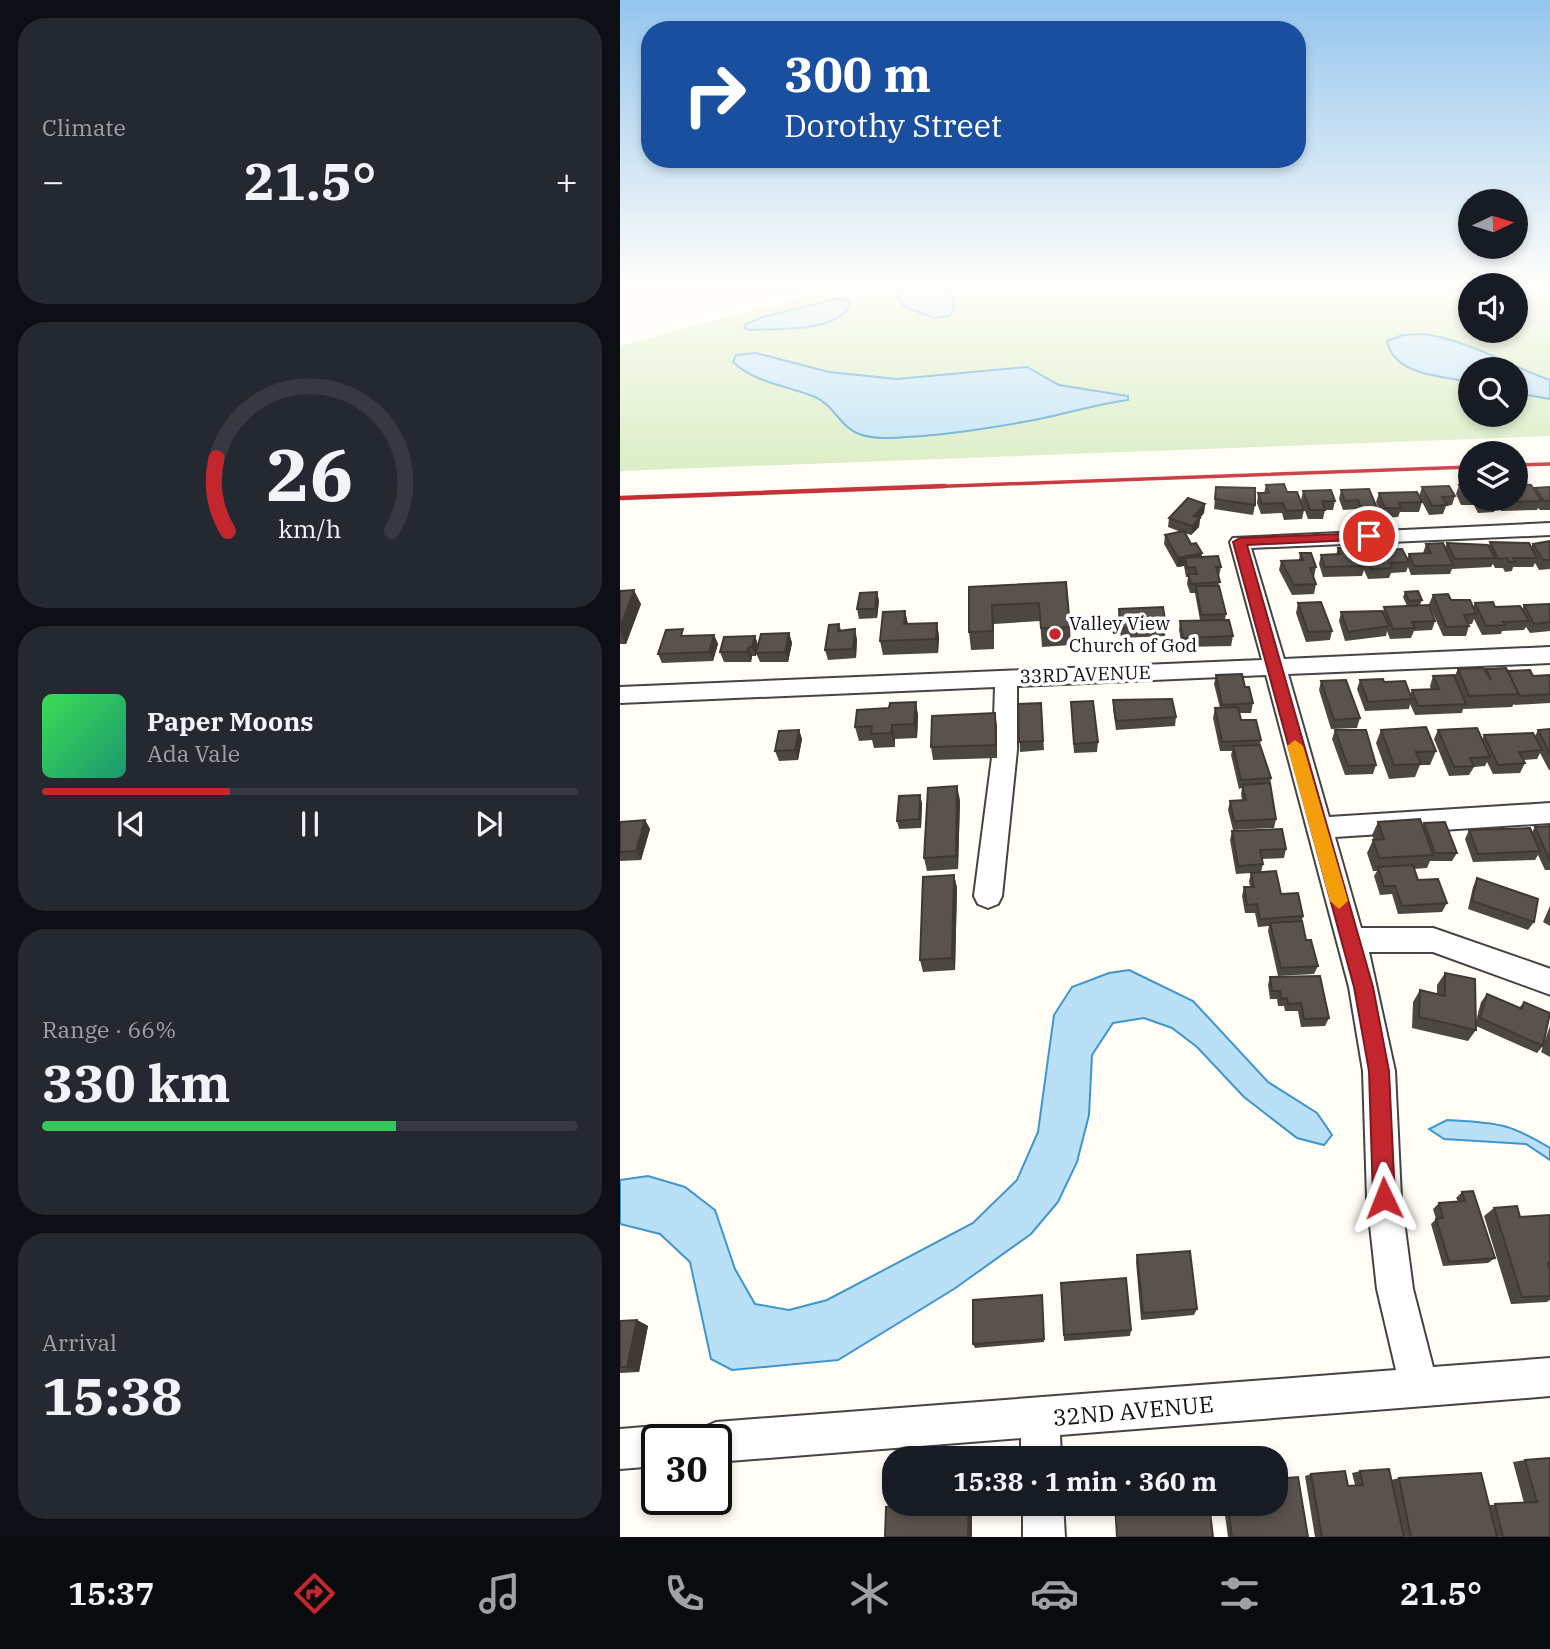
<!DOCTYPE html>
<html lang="en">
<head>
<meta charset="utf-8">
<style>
	:root { --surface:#171b24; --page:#242831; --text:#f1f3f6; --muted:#9ea1a6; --line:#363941; --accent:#c4262e }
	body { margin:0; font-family:"IBM Plex Serif",serif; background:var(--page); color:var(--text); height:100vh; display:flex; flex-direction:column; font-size:26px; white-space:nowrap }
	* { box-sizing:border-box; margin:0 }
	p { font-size:23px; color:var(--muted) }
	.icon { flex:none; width:38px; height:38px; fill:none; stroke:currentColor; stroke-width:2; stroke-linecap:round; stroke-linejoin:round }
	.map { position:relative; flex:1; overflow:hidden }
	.details { display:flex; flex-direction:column; gap:18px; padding:18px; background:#0d0f14; width:620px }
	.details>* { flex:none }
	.banner { position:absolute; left:21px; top:21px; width:665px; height:147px; border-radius:28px; box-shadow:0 4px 10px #0003; background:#1a4fa0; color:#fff; overflow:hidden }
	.needle { width:46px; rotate:86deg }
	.tools { position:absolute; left:838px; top:189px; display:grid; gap:14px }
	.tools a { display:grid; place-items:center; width:70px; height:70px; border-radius:50%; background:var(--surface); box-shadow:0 4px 10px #0003; font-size:35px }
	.speed { position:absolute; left:21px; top:1424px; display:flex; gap:14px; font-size:35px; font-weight:700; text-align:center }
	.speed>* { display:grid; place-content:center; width:91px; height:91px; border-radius:50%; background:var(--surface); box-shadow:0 4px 10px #0003; line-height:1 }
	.speed .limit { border:4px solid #111; border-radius:10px; background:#fff; color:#111 }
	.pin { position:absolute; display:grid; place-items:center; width:60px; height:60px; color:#fff; margin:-30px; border:4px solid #fff; border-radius:50%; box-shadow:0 2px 7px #0007 }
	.me { position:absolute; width:77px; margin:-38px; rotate:358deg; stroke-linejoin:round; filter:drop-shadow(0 0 5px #0008) }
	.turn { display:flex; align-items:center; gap:24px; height:147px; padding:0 28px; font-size:32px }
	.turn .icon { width:91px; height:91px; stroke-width:2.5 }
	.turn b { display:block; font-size:49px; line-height:60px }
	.big { font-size:52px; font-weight:700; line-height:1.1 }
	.details .widget { flex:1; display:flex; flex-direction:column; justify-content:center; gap:10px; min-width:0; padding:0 24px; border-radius:28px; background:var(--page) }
	.details .dial { align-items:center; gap:0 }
	.dial svg { height:182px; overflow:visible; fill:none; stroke:var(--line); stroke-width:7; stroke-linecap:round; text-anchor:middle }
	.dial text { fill:var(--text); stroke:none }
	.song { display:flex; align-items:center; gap:21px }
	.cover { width:84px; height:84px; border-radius:10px; background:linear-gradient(135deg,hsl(130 70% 55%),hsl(160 70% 35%)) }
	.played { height:7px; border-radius:4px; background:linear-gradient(90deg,var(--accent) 35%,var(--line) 35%) }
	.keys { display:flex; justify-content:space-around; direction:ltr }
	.heat { display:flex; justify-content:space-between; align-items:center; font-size:38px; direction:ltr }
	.charge { height:10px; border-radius:5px; background:linear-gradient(90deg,#34c759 66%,var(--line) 0) }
	.trip { position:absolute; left:262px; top:1446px; width:406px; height:70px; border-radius:28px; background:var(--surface); box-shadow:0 4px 10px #0003; font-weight:700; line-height:70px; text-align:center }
	.tabs { display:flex; height:112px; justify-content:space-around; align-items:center; background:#090b0e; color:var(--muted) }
	.tabs .icon { width:49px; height:49px }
	.tabs .active { color:var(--accent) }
	.tabs b { font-size:32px; color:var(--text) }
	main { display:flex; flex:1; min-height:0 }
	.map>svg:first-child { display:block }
</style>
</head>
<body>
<main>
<section class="details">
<div class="widget"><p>Climate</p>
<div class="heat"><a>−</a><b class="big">21.5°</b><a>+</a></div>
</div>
<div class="widget dial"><svg viewBox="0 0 100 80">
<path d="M14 69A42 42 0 1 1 86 69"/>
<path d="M14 69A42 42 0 0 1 9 37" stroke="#c4262e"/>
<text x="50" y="56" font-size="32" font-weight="700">26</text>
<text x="50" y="72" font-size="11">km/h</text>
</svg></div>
<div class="widget">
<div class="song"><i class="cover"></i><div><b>Paper Moons</b><p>Ada Vale</p></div></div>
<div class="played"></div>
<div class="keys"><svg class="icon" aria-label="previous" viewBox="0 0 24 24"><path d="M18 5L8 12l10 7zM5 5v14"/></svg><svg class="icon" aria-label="pause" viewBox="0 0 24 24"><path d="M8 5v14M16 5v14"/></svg><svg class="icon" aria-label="next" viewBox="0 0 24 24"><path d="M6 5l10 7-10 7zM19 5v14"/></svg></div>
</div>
<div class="widget"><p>Range · 66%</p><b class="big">330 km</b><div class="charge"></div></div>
<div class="widget"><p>Arrival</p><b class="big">15:38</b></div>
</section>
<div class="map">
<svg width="931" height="1537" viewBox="0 0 931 1537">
	<rect width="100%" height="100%" fill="#fffdf5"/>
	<path fill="#d5ebbd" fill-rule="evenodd" d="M217 287H850V331H896V287H930V436L0 471V346ZM850 369H896V415H850Z"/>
	<path fill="#b9e0f7" stroke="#3f96cf" stroke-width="2" d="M283 287H330L334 307 330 316 314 318 282 306 278 297Z
		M219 298 229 301V308C208 333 161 328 130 330L124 328 126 324 143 317Z
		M804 334C854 342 884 364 930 380V399L896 393V369H850V382C823 376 774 376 767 341L783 335Z
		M136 353 209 372 277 379 407 367 439 385 508 396V400C472 405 438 416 403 422 370 428 336 433 303 436 283 437 258 441 239 434 220 427 214 405 195 397 166 385 137 384 113 362L116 355Z
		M509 970 573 1001 648 1082 697 1113 712 1135 704 1145 677 1138 624 1097 577 1047 552 1028 524 1018 493 1023 472 1055 469 1115 457 1162 438 1202 411 1234 334 1289 218 1360 112 1370 91 1359 70 1262 40 1234 0 1224V1180L28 1176 65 1187 95 1210 115 1269 135 1304 169 1310 207 1300 353 1223 397 1180 418 1132 434 1015 452 987 489 973Z
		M827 1120C876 1123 887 1122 930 1148V1160L906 1144 824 1139 809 1129Z"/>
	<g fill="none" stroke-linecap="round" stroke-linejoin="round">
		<defs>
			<path id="minor" d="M931 523V535L631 548 664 659 931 647V663L668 674 709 817 931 803V823L715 837 741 928H813L931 969V995L813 952H749L775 1071 781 1198 793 1289 813 1367 931 1358V1396L440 1435 441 1458H401V1438L96 1462V1440H77L82 1428 96 1422 776 1370 757 1289 747 1198 743 1071 729 987 646 675 397 686V750L382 896 378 904 368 908 358 904 354 896 373 750 375 687 0 703V687L642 660 610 542 613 538Z
				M37 1426 51 1432 54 1440H37V1466L0 1469V1429Z
				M403 1503H443L445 1537H403Z"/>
		</defs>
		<use href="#minor" stroke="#444" stroke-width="4"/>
		<use href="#minor" fill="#fff" fill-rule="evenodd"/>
		<path stroke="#c4262e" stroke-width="3.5" d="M896 465 931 464
			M277 488 850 467"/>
		<path stroke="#c4262e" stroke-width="4.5" d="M0 498 325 486"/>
	</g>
	<path fill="#4d4742" d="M849 477H850V499H896L914 490 915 488 930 487V510H920L918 508 917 510 881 511 877 505 874 512 858 513 854 505H841L836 494 839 485H846Z
		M646 485 667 492 684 510 682 519 664 520 662 513 641 514 637 503 638 493H644Z
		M596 487 635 505 633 515 594 509Z
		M802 487 835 496 832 505 826 506 823 514 809 515 799 496Z
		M721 490 757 508 754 517 739 518 736 509 723 510 719 499Z
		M683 491 715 501 713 510H705L703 519H688L681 500Z
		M759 493 802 502 799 512H780L778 517 762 518 756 502Z
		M585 504 584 513 580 518 579 527 571 535 564 533 571 544 582 557 601 567 599 576H598L599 586 606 614 605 620 613 636 611 646 562 647 559 630 560 621 580 620 575 593H570L567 584 568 577H566L564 566 557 567 544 544 545 535 561 532 548 527 549 518Z
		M930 541V569L919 570 915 563 913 567H893L892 571 885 572 883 568H875L873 564 871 567 832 569 830 574 791 575 788 567 786 572 771 573 769 578 748 579 744 570 742 576 703 577 699 564 701 555H716L718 548 740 552 741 547 759 550 787 559 789 554 803 553 806 544 825 548 827 543 869 546 870 542 911 547 913 544Z
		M680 553 696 567 694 577 696 584 694 594 672 595 659 570 661 561 679 560Z
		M446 582 450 627 451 645 422 647 420 621 374 624V649L351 650 349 632V587Z
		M0 591 21 604 6 644H0Z
		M257 592 259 601 257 618 239 619 237 609Z
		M785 592 802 600 800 605 787 606 783 597Z
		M813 595 853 607 855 603 875 607 902 609 904 605 930 604V631L910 633 906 627 904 630 882 631 881 634 862 635 854 619 852 624H848L849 626 846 636H823L809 604Z
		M678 603 712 631 710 640 686 642 676 613Z
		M764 607 815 621 812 630 794 631 791 638 770 639 767 631 766 636 725 641 719 621 721 612H763Z
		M499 609 546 626 545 636 501 638 498 618Z
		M285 611 288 624 317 623 319 637 318 653 263 655 260 641Z
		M219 624 221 630 237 639 236 658 208 660 205 650Z
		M169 633 172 643 168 662H140L136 653Z
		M94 635 98 644 93 661 42 663 38 654 66 636Z
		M135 636 138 645 136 656H132L131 662H104L100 652Z
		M838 669 865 671 866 669 888 671 913 676 930 675V703L895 705 894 704 892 707 843 709 842 713 795 715 790 704 789 709 745 711 737 689 740 680 764 682 790 695 792 690H811L810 686 813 676 834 677Z
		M596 675 625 687 633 703 631 713H619L621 720 641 740 640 745 651 778 650 784 656 819 654 828 613 830 608 810 610 801 622 800 621 794 622 788 619 789 611 755 612 751H600L593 718 595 708H600L594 684Z
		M701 681 740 718 737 728 711 729 699 690Z
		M493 700 556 717 555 726 496 730 493 709Z
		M296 702 298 716 297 738 275 739V747L254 748 252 740 239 741 235 727 269 708Z
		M451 702 478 742 477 752 454 753Z
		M421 703 424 750 400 752 398 704Z
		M377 726V758L313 760 311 747Z
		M930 729V770H929L920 753 917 759 903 760 905 763 900 773 873 774 867 762 865 766 854 767 849 775 829 776 814 739 818 730 862 740 864 735 915 736 918 730Z
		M179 730 182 739 178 760 159 761 155 751Z
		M715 730 756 765 753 774 725 775 712 739Z
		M761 730 816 751 810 765H800L795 777 769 779 756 743Z
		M300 795 302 804 301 828 279 829 277 821Z
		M340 800 338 869 307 871 304 858Z
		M25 820 30 829 21 860 0 861V822Z
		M758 822 802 826 804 823 837 853 832 861H810L807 868 794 869 798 880 827 903 822 912 778 914 772 894 760 895 754 876 757 871H753L747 853 753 840H754L752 835Z
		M930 826V870H925L918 855 915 860 853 862 845 839 849 830 912 832 915 827Z
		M612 831 666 849 664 858 642 859 643 864 641 872 661 894 683 916 682 921 686 940 698 966 694 974 658 976 648 931 649 926 638 927 635 913H625L622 896 624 887H630L629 881 631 873 616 874 610 840Z
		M334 875 337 888 335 970 303 972 300 960Z
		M857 878 914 922 908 930 848 909 853 887Z
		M930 906V926L923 922Z
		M825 973 856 1021 861 1002 867 994 899 1008 904 1002 924 1043 930 1026V1057L921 1052 923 1046 917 1053 856 1026V1030L848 1041 792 1028 793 1002 800 990 817 994V985Z
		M650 977 709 1018 705 1026 681 1027 678 1011H665L664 1006H658L657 999H650L648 985Z
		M842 1192 875 1258 868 1263 823 1266 811 1224 816 1219 813 1209 819 1203 838 1201 836 1198Z
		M874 1208 900 1217 930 1215V1300L927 1302 891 1304 864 1216Z
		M517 1255 577 1309 574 1315 521 1320 516 1262Z
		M441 1283 511 1330 510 1336 444 1341Z
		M422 1295 424 1342 355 1348 353 1344Z
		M17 1320 28 1326 19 1372 0 1373V1321Z
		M905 1460 930 1537H695L685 1476 691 1474 728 1486 735 1485 732 1473 740 1471 771 1480 779 1478 869 1505 904 1503 893 1462Z
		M636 1503H656L688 1537H608L604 1508 608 1506Z"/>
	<path fill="#3f3936" d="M585 504 584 513 580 518 579 527 571 535 574 516Z
		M582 553 581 562 565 558 564 566 557 567 558 558Z
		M14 590 21 604 6 644 0 631V628Z
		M257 592 259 601 257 618 255 609Z
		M372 605 374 624V649L373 631Z
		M285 611 288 625 284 624Z
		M317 623 319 637 318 653 316 639Z
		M235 629 237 639 236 658 233 649Z
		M169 633 172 643 168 662 165 652Z
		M94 635 98 644 93 661 89 652Z
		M135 636 138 645 136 656 132 647Z
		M129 647 132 656 131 662 127 652Z
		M296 702 298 716 297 738 294 724Z
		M375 713 377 726V758L376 745Z
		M272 725 275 739V747L271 733Z
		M179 730 182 739 178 760 175 750Z
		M337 786 340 800 338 869 336 856Z
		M300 795 302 804 301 828 299 819Z
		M25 820 30 829 21 860 16 851Z
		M334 875 337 888 335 970 332 958Z
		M17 1320 28 1326 19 1372 7 1367Z
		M349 1503H352V1537H348Z"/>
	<path fill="#5a524d" stroke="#3f3936" stroke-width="2" d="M664 484 667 492H677L684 510 666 511 663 503 642 504 638 493H649L646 485Z
		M896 484 911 485 921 501 884 502 883 499H896Z
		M839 485H850V496H845Z
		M829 486 835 496 822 497 827 505 812 506 802 487Z
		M596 487 635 488V505L595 499Z
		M930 487V501H924L915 488Z
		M749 489 757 508H741L738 500 725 501 721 490Z
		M711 490 715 501H702L705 510H690L683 491Z
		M797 492 802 502 779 503 781 508H765L759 493Z
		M568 498 585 504 574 516 580 518 572 526 549 518Z
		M859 499H876L878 503H862Z
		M564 531 571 544 576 543 582 553 558 558 545 535Z
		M930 541V560H923L913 544Z
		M870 542 909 543 917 558H893L896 562H889L887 558 878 559Z
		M823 543 833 565 794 566 789 554 811 553 806 544Z
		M827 543 868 545 875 558 835 559Z
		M758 546 759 550 782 549 789 562 770 563 772 568 751 569 741 547Z
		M718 548H738L745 566 705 567 701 555 720 554Z
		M680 553H691L696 567 690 568 696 584 674 585 661 561 683 560Z
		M598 556 601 567H596L600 582 571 584 568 574H577L575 567 567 568 565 558Z
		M446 582 450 627 421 628 419 603 372 605 373 631 349 632V587Z
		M576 586H599L606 614 581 615Z
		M14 590 0 628V591Z
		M798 591 802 600 789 601 785 592Z
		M257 592 255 609H237L240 593Z
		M828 594 831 600H850L856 614 844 615 849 626 826 627 813 595Z
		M701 602 712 631 688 632 678 603Z
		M873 602 875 607 900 606 909 621 883 622 885 625 866 626 855 603Z
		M930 604V622L914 624 904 605Z
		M809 605 815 621 792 622 795 628 773 629 764 607Z
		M543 607 546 626 501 628 499 609Z
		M285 611 284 624 317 623 316 639 260 641 263 612Z
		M762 611 769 626 728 632 721 612Z
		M609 620 613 636 563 638 560 621Z
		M219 624 218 631 235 629 233 649 205 650 209 625Z
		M63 629 61 636 94 635 89 652 38 654 46 630Z
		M169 633 165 652 136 653 141 634Z
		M135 636 132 647H129L127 652H100L104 637Z
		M863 668 871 680 866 669 886 668 899 694 849 696 838 669Z
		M910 670 913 676 930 675V694L899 696 888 671Z
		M622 674 625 687H629L633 703 602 705 596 675Z
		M834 675 846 704 798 706 792 690 819 689 813 676Z
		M763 679 764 682 785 681 792 699 748 702 740 680Z
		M726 680 740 718 714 720 701 681Z
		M552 699 556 717 496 721 493 700Z
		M473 701 478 742 454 744 451 702Z
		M296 702 294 724 272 725 271 733 251 734 252 726 235 727 237 710 269 708 270 703Z
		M421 703 423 741 399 742 398 704Z
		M618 707 621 720H636L641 740 602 742 595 708Z
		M375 713 376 745 311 747 312 716Z
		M806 727 816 751 796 752 801 764 774 765 761 730Z
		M857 728 870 757 850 758 854 766 834 767 818 730Z
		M930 729V754L918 730Z
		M179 730 175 750 155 751 159 731Z
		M715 730H746L756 765 728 766Z
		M913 733 922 750 899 752 905 763 878 765 864 735Z
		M640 745 651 778 621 780 613 746Z
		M650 783 656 819 614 821 610 801 626 800 622 785Z
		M337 786 336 856 304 858 308 788Z
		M300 795 299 819 277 821 279 796Z
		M800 819 813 855 759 858 753 840 764 839 758 822Z
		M25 820 16 851 0 852V822Z
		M825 822 837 853H815L804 823Z
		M930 826V861L915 827Z
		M910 828 920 851 858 854 849 830Z
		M662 829 666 849 640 850 643 864 618 866 612 831Z
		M793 865 798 880 818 879 827 903 782 906 775 886H764L758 867Z
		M656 871 661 894 678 893 683 916 640 919 637 904 627 905 624 887H634L631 873Z
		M334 875 332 958 300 960 303 877Z
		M857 878 918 899 914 922 852 901Z
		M682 921 686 940H691L698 966 661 968 650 923Z
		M825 973 855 979 856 1030 799 1017 800 990 825 996Z
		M700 976 709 1018 684 1019 681 1003 668 1004 667 998 661 999 660 991H652L650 977Z
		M867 994 902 1009 904 1002 930 1013 923 1046 860 1018Z
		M853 1191 875 1258 829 1262 816 1219 823 1218 819 1203 845 1201 842 1192Z
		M897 1206 900 1217 930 1215V1263H928L930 1271V1296L902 1297 874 1208Z
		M570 1251 577 1309 523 1313 517 1255Z
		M506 1278 511 1330 444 1335 441 1283Z
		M422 1295 424 1339 353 1344V1300Z
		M17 1320 7 1367H0V1321Z
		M930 1458V1537H883L875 1504 917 1502 905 1460Z
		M769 1469 784 1537H702L691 1474 725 1471 728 1486 743 1485 740 1471Z
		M861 1473 877 1537H791L779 1478Z
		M678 1477 688 1537H612L608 1506 641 1503H656V1479Z
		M306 1503H349L348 1537H265L266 1507Z
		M495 1503H589L593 1537H497Z"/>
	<linearGradient id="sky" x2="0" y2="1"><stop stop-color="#95c6ee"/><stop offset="0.57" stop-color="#fffefa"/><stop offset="1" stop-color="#fffefa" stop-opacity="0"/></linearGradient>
	<rect width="931" height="503" fill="url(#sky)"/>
	<path fill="#c4262e" stroke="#7f191e" stroke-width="2" d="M749 533 756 536 754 539 627 545 753 987 769 1071 775 1198 772 1206 764 1209 756 1206 753 1198 749 1071 734 987 613 542 620 538Z"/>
	<path fill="#f59e0b" d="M675 740 683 746 728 901 719 909 710 901 667 746Z"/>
	<circle fill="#c4262e" stroke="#fff" stroke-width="2.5" cx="435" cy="634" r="7"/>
	<g text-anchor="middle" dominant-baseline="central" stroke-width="7" stroke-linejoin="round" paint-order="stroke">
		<g font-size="19" fill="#111" stroke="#fff" text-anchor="start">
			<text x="449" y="623">Valley View<tspan x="449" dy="22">Church of God</tspan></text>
		</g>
		<g font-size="19" fill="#111" stroke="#fff">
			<text transform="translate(465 674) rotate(-2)">33RD AVENUE</text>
		</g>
		<g font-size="23" fill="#111" stroke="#fff">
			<text transform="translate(513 1410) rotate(-5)">32ND AVENUE</text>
		</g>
	</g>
</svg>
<div class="tools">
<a><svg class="needle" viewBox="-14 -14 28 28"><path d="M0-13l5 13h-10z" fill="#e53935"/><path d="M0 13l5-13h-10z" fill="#9ea1a6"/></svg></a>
<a><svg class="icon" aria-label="sound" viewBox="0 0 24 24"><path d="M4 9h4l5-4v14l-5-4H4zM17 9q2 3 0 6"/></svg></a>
<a><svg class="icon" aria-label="search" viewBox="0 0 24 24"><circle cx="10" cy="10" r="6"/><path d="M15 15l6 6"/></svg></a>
<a><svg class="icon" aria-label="layers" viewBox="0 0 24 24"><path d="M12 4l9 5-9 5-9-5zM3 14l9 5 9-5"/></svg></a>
</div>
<div class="speed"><div class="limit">30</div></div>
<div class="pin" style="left:749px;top:536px;background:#d93025"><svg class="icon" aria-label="arrive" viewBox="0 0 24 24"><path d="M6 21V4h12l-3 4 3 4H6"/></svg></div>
<svg class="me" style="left:764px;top:1198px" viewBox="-20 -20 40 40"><path d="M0-17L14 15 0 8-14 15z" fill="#c4262e" stroke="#fff" stroke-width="4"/></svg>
<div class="trip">15:38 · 1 min · 360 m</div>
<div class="banner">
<div class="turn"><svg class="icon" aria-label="right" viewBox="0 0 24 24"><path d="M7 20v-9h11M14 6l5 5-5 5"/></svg><div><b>300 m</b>Dorothy Street</div></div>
</div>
</div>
</main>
<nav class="tabs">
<b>15:37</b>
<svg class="icon active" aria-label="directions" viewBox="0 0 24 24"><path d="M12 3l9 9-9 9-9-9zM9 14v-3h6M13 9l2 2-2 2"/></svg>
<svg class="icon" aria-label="music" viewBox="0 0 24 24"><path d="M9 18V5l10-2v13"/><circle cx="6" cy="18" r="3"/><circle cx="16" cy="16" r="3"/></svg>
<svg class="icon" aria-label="phone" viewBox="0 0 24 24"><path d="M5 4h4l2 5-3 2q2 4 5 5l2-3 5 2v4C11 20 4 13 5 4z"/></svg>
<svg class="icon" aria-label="climate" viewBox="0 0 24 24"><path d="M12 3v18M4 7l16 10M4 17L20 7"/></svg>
<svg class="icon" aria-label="car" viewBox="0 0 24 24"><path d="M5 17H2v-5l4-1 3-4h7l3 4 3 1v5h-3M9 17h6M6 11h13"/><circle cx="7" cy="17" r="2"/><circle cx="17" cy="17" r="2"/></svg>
<svg class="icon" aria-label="filters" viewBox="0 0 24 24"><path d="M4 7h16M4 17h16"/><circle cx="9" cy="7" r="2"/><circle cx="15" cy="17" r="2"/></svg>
<b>21.5°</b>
</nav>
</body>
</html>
